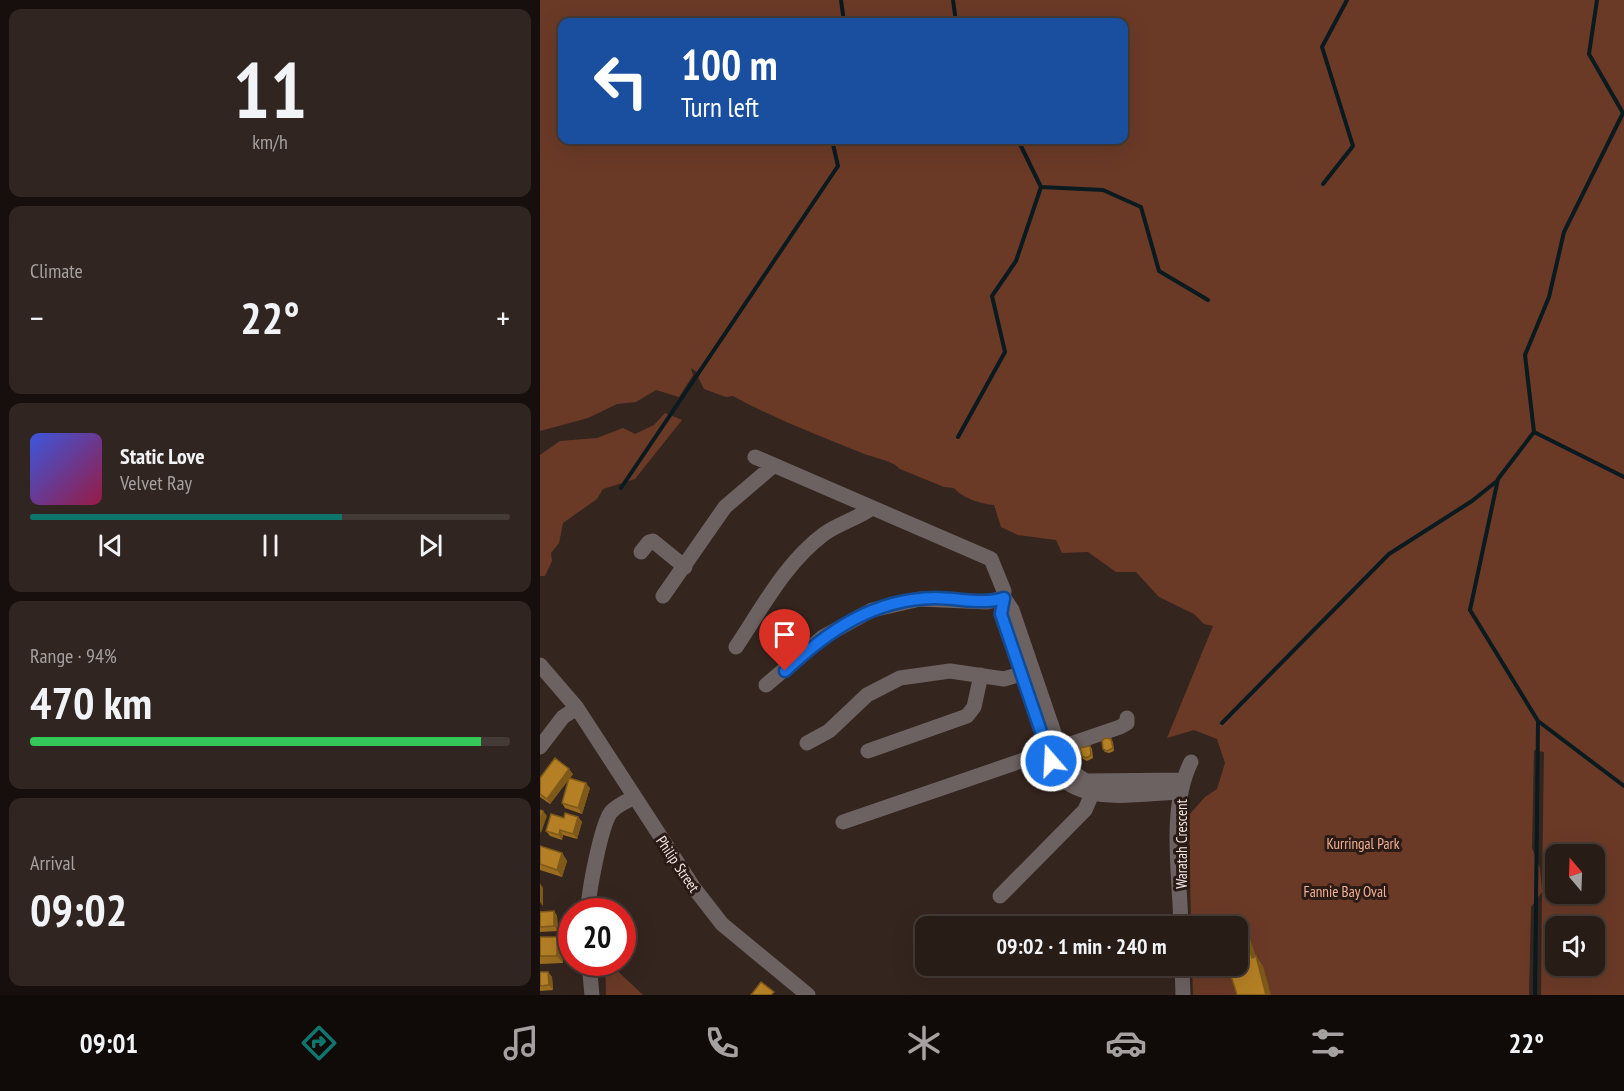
<!DOCTYPE html>
<html lang="en">
<head>
<meta charset="utf-8">
<style>
	:root { --surface:#281c17; --page:#302520; --text:#f1f3f6; --muted:#a5a1a1; --line:#443a36; --accent:#0f766e }
	body { margin:0; font-family:"PT Sans Narrow",sans-serif; background:var(--page); color:var(--text); height:100vh; display:flex; flex-direction:column; font-size:22px; white-space:nowrap }
	* { box-sizing:border-box; margin:0 }
	p { font-size:20px; color:var(--muted) }
	.icon { flex:none; width:33px; height:33px; fill:none; stroke:currentColor; stroke-width:2; stroke-linecap:round; stroke-linejoin:round }
	.map { position:relative; flex:1; overflow:hidden }
	.details { display:flex; flex-direction:column; gap:9px; padding:9px; background:#160f0d; width:540px }
	.details>* { flex:none }
	.top-card { position:absolute; left:18px; top:18px; width:570px; height:126px; border-radius:12px; box-shadow:0 6px 24px #0002,0 0 0 2px var(--line); background:#1a4fa0; color:#fff; overflow:hidden }
	.needle { width:39px; rotate:341deg }
	.buttons { position:absolute; left:1005px; top:844px; display:grid; gap:12px }
	.buttons a { display:grid; place-items:center; width:60px; height:60px; border-radius:12px; background:var(--surface); box-shadow:0 6px 24px #0002,0 0 0 2px var(--line); font-size:30px }
	.speed { position:absolute; left:18px; top:898px; display:flex; gap:12px; font-size:30px; font-weight:700; text-align:center }
	.speed>* { display:grid; place-content:center; width:78px; height:78px; border-radius:50%; background:var(--surface); box-shadow:0 6px 24px #0002,0 0 0 2px var(--line); line-height:1 }
	.speed .limit { border:9px solid #d22; background:#fff; color:#111 }
	.pin { position:absolute; display:grid; place-items:center; width:51px; height:51px; color:#fff; margin:-62px -26px; border-radius:50% 50% 50% 0; rotate:-45deg; box-shadow:0 0 6px #0007 }
	.pin .icon { rotate:45deg }
	.me { position:absolute; width:66px; margin:-33px; rotate:341deg; stroke-linejoin:round; filter:drop-shadow(0 0 4px #0008) }
	.turn { display:flex; align-items:center; gap:21px; height:126px; padding:0 24px; font-size:27px }
	.turn .icon { width:78px; height:78px; stroke-width:2.5 }
	.turn b { display:block; font-size:42px; line-height:51px }
	.big { font-size:45px; font-weight:800; line-height:1.1 }
	.details .widget { flex:1; display:flex; flex-direction:column; justify-content:center; gap:9px; min-width:0; padding:0 21px; border-radius:12px; background:var(--page) }
	.details .dial { align-items:center; gap:0 }
	.dial b { font-size:78px; line-height:1 }
	.song { display:flex; align-items:center; gap:18px }
	.cover { width:72px; height:72px; border-radius:9px; background:linear-gradient(135deg,hsl(230 70% 55%),hsl(340 70% 35%)) }
	.played { height:6px; border-radius:3px; background:linear-gradient(90deg,var(--accent) 65%,var(--line) 65%) }
	.keys { display:flex; justify-content:space-around; direction:ltr }
	.heat { display:flex; justify-content:space-between; align-items:center; font-size:33px; direction:ltr }
	.charge { height:9px; border-radius:4px; background:linear-gradient(90deg,#34c759 94%,var(--line) 0) }
	.trip { position:absolute; left:375px; top:916px; width:333px; height:60px; border-radius:12px; background:var(--surface); box-shadow:0 6px 24px #0002,0 0 0 2px var(--line); font-weight:800; line-height:60px; text-align:center }
	.tab-bar { display:flex; height:96px; justify-content:space-around; align-items:center; background:#100b09; color:var(--muted) }
	.tab-bar .icon { width:42px; height:42px }
	.tab-bar .selected { color:var(--accent) }
	.tab-bar b { font-size:27px; color:var(--text) }
	main { display:flex; flex:1; min-height:0 }
	.map>svg:first-child { display:block }
</style>
</head>
<body>
<main>
<section class="details">
<div class="widget dial"><b>11</b><p>km/h</p></div>
<div class="widget"><p>Climate</p>
<div class="heat"><a>−</a><b class="big">22°</b><a>+</a></div>
</div>
<div class="widget">
<div class="song"><i class="cover"></i><div><b>Static Love</b><p>Velvet Ray</p></div></div>
<div class="played"></div>
<div class="keys"><svg class="icon" aria-label="previous" viewBox="0 0 24 24"><path d="M18 5L8 12l10 7zM5 5v14"/></svg><svg class="icon" aria-label="pause" viewBox="0 0 24 24"><path d="M8 5v14M16 5v14"/></svg><svg class="icon" aria-label="next" viewBox="0 0 24 24"><path d="M6 5l10 7-10 7zM19 5v14"/></svg></div>
</div>
<div class="widget"><p>Range · 94%</p><b class="big">470 km</b><div class="charge"></div></div>
<div class="widget"><p>Arrival</p><b class="big">09:02</b></div>
</section>
<div class="map">
<svg width="1084" height="995" viewBox="0 0 1084 995">
	<rect width="100%" height="100%" fill="#35251f"/>
	<path fill="#6b3a27" fill-rule="evenodd" d="M0 0H1084V995H1001L1002 892 991 907 989 995H653L652 966H698V927H651L649 815 665 797 677 789 685 763 677 739 654 730 627 738 673 626 664 624 654 614 619 597 596 572H576L548 552 522 553 516 540 478 535 461 527 454 505C442 504 422 498 414 488L404 487 360 469C352 460 333 458 322 453 279 436 235 419 193 396L186 397 164 389 158 377 160 374 151 368 153 375 139 397 116 390 96 402 77 404 48 418 0 431ZM22 22H584V140H22ZM994 750 1004 752 1002 890 1000 868 992 848ZM1016 855H1054V894H1016ZM1016 927H1054V966H1016Z
		M125 413 142 420 95 479 63 489 57 499 23 523 19 543 11 553 12 561 5 576H0V455L20 441 57 438 83 428 95 434 114 425Z
		M65 963H69L103 995H66Z"/>
	<g fill="none" stroke-linecap="round" stroke-linejoin="round">
		<path stroke="#0a1a1f" stroke-width="4" d="M301 0 304 22
			M413 0 416 22
			M1057 0 1049 54 1083 113 1024 232 1009 297 985 355 994 432 958 479 930 610 998 721 1084 786
			M783 184 813 146 782 47 807 0
			M501 187 563 190 601 207 619 271 668 300
			M994 432 1084 477
			M418 437 465 352 452 296 476 261 501 187 478 140
			M81 488 298 166 292 140
			M682 723 849 554 932 501 957 481
			M995 995 998 721"/>
		<path stroke="#6c6261" stroke-width="15" d="M215 457 451 559 464 591 461 614 518 775C547 806 602 793 641 792
			M101 552 109 542 113 541 145 567
			M123 596 185 507 234 465
			M464 598 472 610 523 759 532 772 546 781 643 780
			M196 647C222 608 246 562 284 534 299 523 317 519 332 508
			M0 665 37 708 154 888 182 924 268 995
			M226 685 283 637 332 610 380 599 447 602 464 598
			M267 743 289 731 327 695 360 678 410 671 464 679 491 671
			M0 747 23 717 37 708
			M328 751 427 716 434 707 441 675
			M303 822 580 727 587 723V718
			M460 896 545 810 555 787
			M48 912C48 894 61 825 71 812 77 805 87 801 95 797
			M641 927C640 877 628 808 651 762
			M49 963 52 995
			M642 966 643 995"/>
	</g>
	<path fill="#9b6d20" d="M571 739 573 742 574 751 569 753 565 752 563 749Z
		M550 746 552 749 553 758 547 761 543 759 542 756Z
		M33 774 30 778 50 788 42 814 25 808 22 803 29 779 10 804 0 797V778Z
		M38 817 42 822 37 839 23 835 22 840 10 836 6 831 24 818Z
		M0 846 22 853 27 861 22 877 0 870Z
		M14 911 17 916 18 931 0 932V912Z
		M0 937 22 944 23 963 0 964Z
		M0 972H8L12 977 13 990 0 991Z"/>
	<path fill="#7e591a" d="M29 769 33 774 10 804 7 799Z
		M46 783 50 788 42 814 38 808Z
		M3 811 7 816 1 833 0 831V821Z
		M38 817 42 822 37 839 33 834Z
		M20 830 23 835 22 840 19 835Z
		M22 853 27 861 22 877 17 870Z
		M0 883 3 888V906L0 902Z
		M14 911 17 916 18 931 14 926Z
		M702 926 709 936 718 962 716 956 723 966 731 995H726L712 958Z
		M17 937 22 944 23 963 17 956Z
		M8 972 12 977 13 990 9 985Z"/>
	<path fill="#b47f25" stroke="#7e591a" stroke-width="1.5" d="M565 738 571 739 573 748 567 751 563 749 562 741Z
		M550 746 551 755 546 758 542 756 540 748Z
		M15 758 29 769 7 799 0 794V778Z
		M29 778 46 783 38 808 22 803Z
		M0 810 3 811 0 821Z
		M25 813 38 817 33 834 20 830 19 835 6 831 11 814 24 818Z
		M0 846 22 853 17 870 0 864Z
		M14 911V926L0 927V912Z
		M702 926 712 958 716 956 726 995H697L688 966H698V927Z
		M0 937H17V956H0Z
		M0 972H8L9 985 0 986Z
		M221 982 234 992 231 995H211Z"/>
	<g fill="none" stroke-linecap="round" stroke-linejoin="round">
		<defs>
			<path id="route" d="M245 671C288 631 333 599 395 598 417 598 442 605 464 598L461 614 511 761"/>
		</defs>
		<use href="#route" stroke="#114b97" stroke-width="15"/>
		<use href="#route" stroke="#1a73e8" stroke-width="10"/>
	</g>
	<g text-anchor="middle" dominant-baseline="central" stroke-width="6" stroke-linejoin="round" paint-order="stroke">
		<g font-size="15" fill="#f4af94" stroke="#2b1b16">
			<text x="823" y="843">Kurringal Park</text>
			<text x="805" y="891">Fannie Bay Oval</text>
		</g>
		<g font-size="15" fill="#f3e8e4" stroke="#2b1b16">
			<text transform="translate(641 844) rotate(-90)">Waratah Crescent</text>
			<text transform="translate(138 864) rotate(56)">Philip Street</text>
		</g>
	</g>
</svg>
<div class="buttons">
<a><svg class="needle" viewBox="-14 -14 28 28"><path d="M0-13l5 13h-10z" fill="#e53935"/><path d="M0 13l5-13h-10z" fill="#a5a1a1"/></svg></a>
<a><svg class="icon" aria-label="sound" viewBox="0 0 24 24"><path d="M4 9h4l5-4v14l-5-4H4zM17 9q2 3 0 6"/></svg></a>
</div>
<div class="speed"><div class="limit">20</div></div>
<div class="pin" style="left:245px;top:671px;background:#d93025"><svg class="icon" aria-label="arrive" viewBox="0 0 24 24"><path d="M6 21V4h12l-3 4 3 4H6"/></svg></div>
<svg class="me" style="left:511px;top:761px" viewBox="-20 -20 40 40"><circle r="17" fill="#1a73e8" stroke="#fff" stroke-width="3"/><path d="M0-11L8 9 0 5-8 9z" fill="#fff"/></svg>
<div class="trip">09:02 · 1 min · 240 m</div>
<div class="top-card">
<div class="turn"><svg class="icon" aria-label="left" viewBox="0 0 24 24"><path d="M17 20v-9H6M10 6l-5 5 5 5"/></svg><div><b>100 m</b>Turn left</div></div>
</div>
</div>
</main>
<nav class="tab-bar">
<b>09:01</b>
<svg class="icon selected" aria-label="directions" viewBox="0 0 24 24"><path d="M12 3l9 9-9 9-9-9zM9 14v-3h6M13 9l2 2-2 2"/></svg>
<svg class="icon" aria-label="music" viewBox="0 0 24 24"><path d="M9 18V5l10-2v13"/><circle cx="6" cy="18" r="3"/><circle cx="16" cy="16" r="3"/></svg>
<svg class="icon" aria-label="phone" viewBox="0 0 24 24"><path d="M5 4h4l2 5-3 2q2 4 5 5l2-3 5 2v4C11 20 4 13 5 4z"/></svg>
<svg class="icon" aria-label="climate" viewBox="0 0 24 24"><path d="M12 3v18M4 7l16 10M4 17L20 7"/></svg>
<svg class="icon" aria-label="car" viewBox="0 0 24 24"><path d="M5 17H2v-5l4-1 3-4h7l3 4 3 1v5h-3M9 17h6M6 11h13"/><circle cx="7" cy="17" r="2"/><circle cx="17" cy="17" r="2"/></svg>
<svg class="icon" aria-label="filters" viewBox="0 0 24 24"><path d="M4 7h16M4 17h16"/><circle cx="9" cy="7" r="2"/><circle cx="15" cy="17" r="2"/></svg>
<b>22°</b>
</nav>
</body>
</html>
